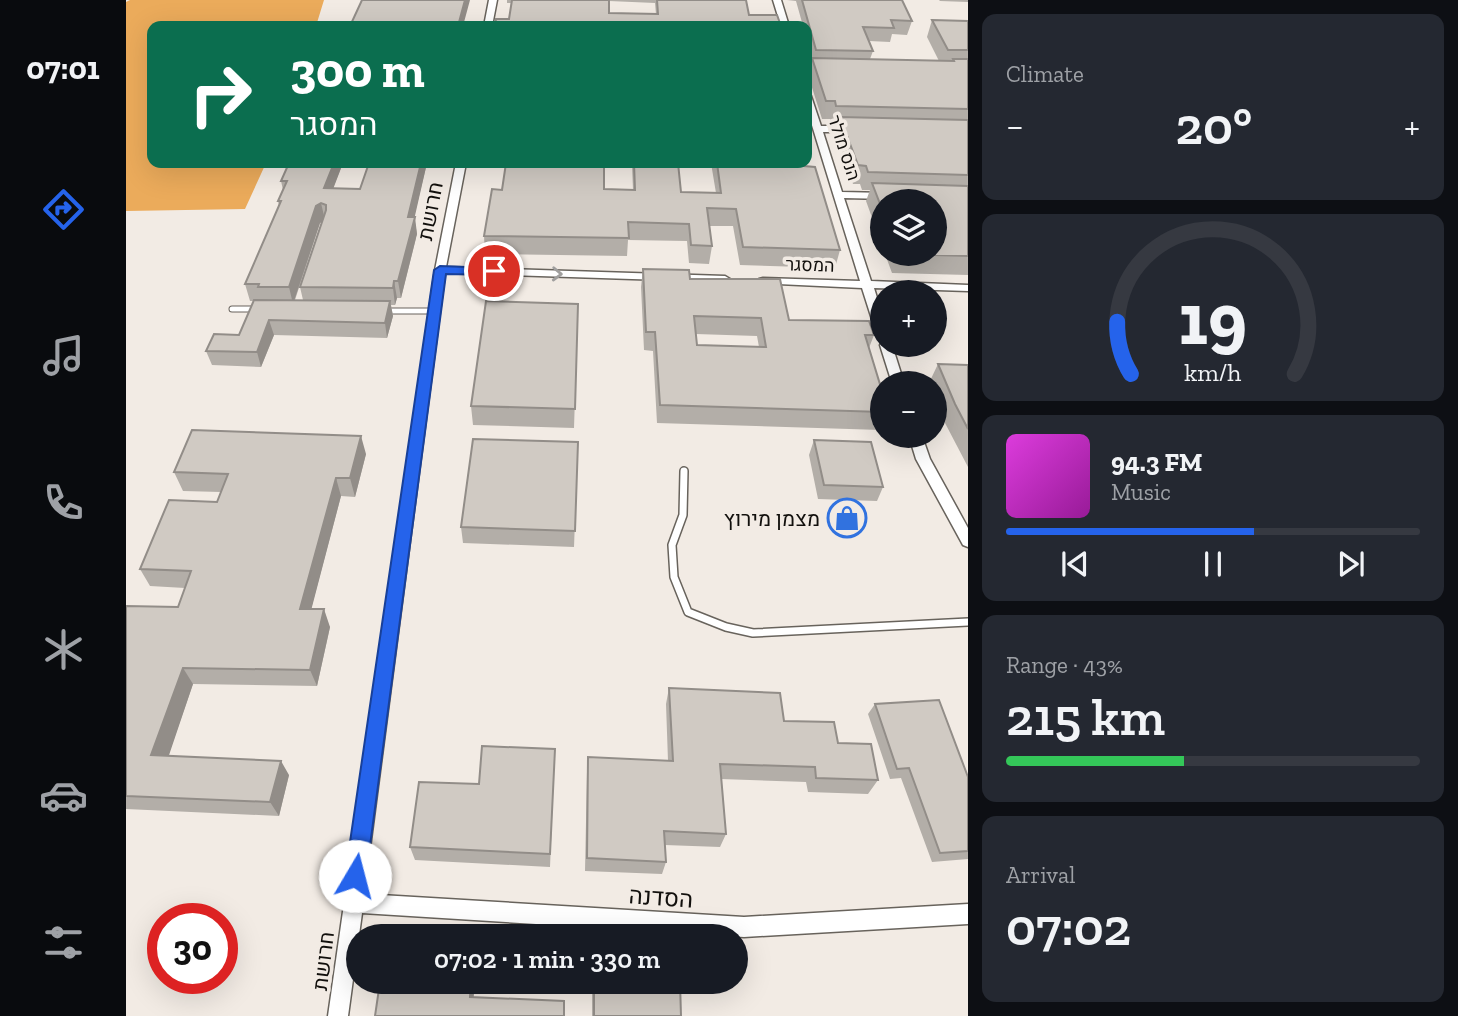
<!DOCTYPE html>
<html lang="en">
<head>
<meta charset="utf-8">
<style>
	:root { --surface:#171b24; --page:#242831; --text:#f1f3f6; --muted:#9ea1a6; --line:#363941; --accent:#2563eb }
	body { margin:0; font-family:"Zilla Slab",Heebo,serif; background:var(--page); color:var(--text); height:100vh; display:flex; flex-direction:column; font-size:26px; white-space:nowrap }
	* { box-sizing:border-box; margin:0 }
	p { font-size:23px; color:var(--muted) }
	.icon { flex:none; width:38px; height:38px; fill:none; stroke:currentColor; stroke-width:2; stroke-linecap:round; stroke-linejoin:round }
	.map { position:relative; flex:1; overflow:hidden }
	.side { display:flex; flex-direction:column; gap:14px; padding:14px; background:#0d0f14; width:490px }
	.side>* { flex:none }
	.top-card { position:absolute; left:21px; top:21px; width:665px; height:147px; border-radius:14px; box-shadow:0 7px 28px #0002; background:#0b6e4f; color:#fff; overflow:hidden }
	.buttons { position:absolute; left:744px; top:189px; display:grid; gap:14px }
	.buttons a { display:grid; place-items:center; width:77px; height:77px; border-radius:50%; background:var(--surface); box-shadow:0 7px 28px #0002; font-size:35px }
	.speed { position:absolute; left:21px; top:903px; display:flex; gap:14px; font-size:35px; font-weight:700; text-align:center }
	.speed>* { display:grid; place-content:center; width:91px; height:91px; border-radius:50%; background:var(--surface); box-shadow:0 7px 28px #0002; line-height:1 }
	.speed .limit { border:10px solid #d22; background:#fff; color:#111 }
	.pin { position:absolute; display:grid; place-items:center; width:60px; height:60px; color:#fff; margin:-30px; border:4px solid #fff; border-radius:50%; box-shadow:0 2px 7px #0007 }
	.me { position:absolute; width:77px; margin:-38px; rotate:8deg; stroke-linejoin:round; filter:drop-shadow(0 0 5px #0008) }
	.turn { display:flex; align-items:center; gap:24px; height:147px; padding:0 28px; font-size:32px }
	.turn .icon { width:91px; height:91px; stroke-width:2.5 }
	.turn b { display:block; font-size:49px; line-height:60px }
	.big { font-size:52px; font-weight:600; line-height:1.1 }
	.side .widget { flex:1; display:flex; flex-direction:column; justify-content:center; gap:10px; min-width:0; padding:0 24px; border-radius:14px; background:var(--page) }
	.side .dial { align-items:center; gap:0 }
	.dial svg { height:182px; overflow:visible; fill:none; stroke:var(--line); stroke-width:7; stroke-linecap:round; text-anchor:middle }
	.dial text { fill:var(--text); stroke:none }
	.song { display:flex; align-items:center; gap:21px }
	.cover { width:84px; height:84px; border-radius:10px; background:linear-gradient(135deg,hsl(300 70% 55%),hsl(300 70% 35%)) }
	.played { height:7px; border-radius:4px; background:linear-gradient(90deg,var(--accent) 60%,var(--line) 60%) }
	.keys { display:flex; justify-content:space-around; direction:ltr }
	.heat { display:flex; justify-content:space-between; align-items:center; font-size:38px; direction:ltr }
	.charge { height:10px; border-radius:5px; background:linear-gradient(90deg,#34c759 43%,var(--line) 0) }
	.trip { position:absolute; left:220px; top:924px; width:402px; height:70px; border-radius:35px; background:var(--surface); box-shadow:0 7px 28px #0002; font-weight:600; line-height:70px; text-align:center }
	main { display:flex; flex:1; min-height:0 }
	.dock { display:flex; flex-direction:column; width:126px; justify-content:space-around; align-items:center; background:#090b0e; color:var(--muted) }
	.dock .icon { width:49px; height:49px }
	.dock .on { color:var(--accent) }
	.dock b { font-size:32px; color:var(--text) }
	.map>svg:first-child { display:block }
</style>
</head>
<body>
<main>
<nav class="dock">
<b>07:01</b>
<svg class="icon on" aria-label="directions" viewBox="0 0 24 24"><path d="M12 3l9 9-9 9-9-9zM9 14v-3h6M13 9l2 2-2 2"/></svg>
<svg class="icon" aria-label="music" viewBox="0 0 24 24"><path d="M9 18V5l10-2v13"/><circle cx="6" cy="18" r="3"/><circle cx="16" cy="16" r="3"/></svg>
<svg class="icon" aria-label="phone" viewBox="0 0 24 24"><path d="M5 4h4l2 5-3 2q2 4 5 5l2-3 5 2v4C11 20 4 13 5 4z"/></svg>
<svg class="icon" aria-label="climate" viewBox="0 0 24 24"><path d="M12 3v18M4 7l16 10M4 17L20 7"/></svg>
<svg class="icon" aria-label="car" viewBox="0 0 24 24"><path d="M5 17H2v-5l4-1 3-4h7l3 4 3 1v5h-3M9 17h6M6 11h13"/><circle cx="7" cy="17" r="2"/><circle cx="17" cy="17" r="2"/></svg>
<svg class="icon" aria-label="filters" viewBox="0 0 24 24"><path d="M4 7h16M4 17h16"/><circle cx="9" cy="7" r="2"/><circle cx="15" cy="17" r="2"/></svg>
</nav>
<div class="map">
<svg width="842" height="1016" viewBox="0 0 842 1016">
	<rect width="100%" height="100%" fill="#f2ebe4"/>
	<path fill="#ebab5b" d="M4 0H198L190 26H26V163H140L119 209 0 211V2Z"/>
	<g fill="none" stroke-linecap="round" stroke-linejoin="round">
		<defs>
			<path id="service-far1" d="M106 309H133
				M257 311H308"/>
			<path id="service" d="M558 471 557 515 546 545 548 577 562 612 600 627 627 633 842 622"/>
			<path id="minor" d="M363 0H371L366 26H358Z
				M647 0H655L663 26H655Z
				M681 93 685 96 695 126H729L733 129 729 132H697L716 192 760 193 765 196 760 199 718 198 745 281 842 285V291L748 288 756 314V336L750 332 736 288 633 283V279L637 278 734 281 681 109Z
				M330 163H340L320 267 599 276 604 279 599 282 319 273 238 894 618 917 842 904V924L618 937 236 913 222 1016H202L309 270Z
				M756 342V345H766L778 383H766L754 345Z
				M783 436H796L804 459 842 528V547L837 545 790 459Z"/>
		</defs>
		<use href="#service-far1" stroke="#68635c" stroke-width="7"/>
		<use href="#service" stroke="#68635c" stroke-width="10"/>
		<use href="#minor" stroke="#68635c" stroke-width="3"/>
		<use href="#service-far1" stroke="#fff" stroke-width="5"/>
		<use href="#service" stroke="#fff" stroke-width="7"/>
		<use href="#minor" fill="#fff" fill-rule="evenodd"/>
	</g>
	<path fill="#b3aea8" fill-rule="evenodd" d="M381 0H620L623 15 383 19 385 3H381ZM483 1 529 3 530 14 483 13Z
		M661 0H776L786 21 781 35 766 34 764 42 743 41 747 51 744 59 813 61 801 37 806 20 842 21V275L766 273 759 254H808L756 201V245L740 201 744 190H736L734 184H727L710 135 713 124H706L704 119H696L682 75 685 60 681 42V26H677L670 1Z
		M813 0H842V2L814 1Z
		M163 163H217L207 188 234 189 301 163 288 217 291 234 275 298H271L269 305H265L267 316 261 338 148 335 135 367 86 365 80 351 113 335 128 301H124L119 284 153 206 152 201 157 190 155 181ZM196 222 174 287 177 300H169L194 223Z
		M380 163H552L555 192 590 193 585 163H677L714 250 709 268 614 265 607 226H583L586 246 583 264 563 263 561 241 502 240 501 256 359 254 358 236 376 190ZM478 164H506L507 190 478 189Z
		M517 269 564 279 663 320 748 335 743 348 756 391V427L755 430 531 423 527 351 518 350 515 287ZM570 334 631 336 633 347 571 345Z
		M452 304 448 428 347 425 345 406Z
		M812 364 842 365V467L819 423 808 397V383H803Z
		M688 440 757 487 751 501 692 499 683 455Z
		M452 442 448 547 337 543 335 527Z
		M240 454 229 497 215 496 185 609 204 627 191 686 67 684 42 756 163 775 153 816 0 809V606L52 607 59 588 24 586 14 569 91 502 95 492 57 491 48 472Z
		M543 688 658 721 712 743 752 780 742 794 682 792 680 782 595 779 600 834 594 847 539 845 540 862 536 874 459 871 461 772 462 757 542 761 540 704Z
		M749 704 842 777V859L806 862 775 778 764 779 742 714Z
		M429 749 424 867 289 860 284 847 353 784Z
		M466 982H554L555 1016H466Z"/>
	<path fill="#928d88" d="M339 0H344L337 26H332Z
		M208 163H217L201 205 198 188Z
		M295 163H301L288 220 289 217 291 234 275 298 272 281 282 217Z
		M195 203 199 220 194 223 167 304 163 287 190 206Z
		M268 281 271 298 269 305 267 288Z
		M264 301 267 316 261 338 259 323Z
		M143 320 148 335 135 367 131 352Z
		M235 436 240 454 229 497 224 478Z
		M210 478 215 496 181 626 174 609Z
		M198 609 204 627 191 686 184 670Z
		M57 668 67 684 38 770 25 755Z
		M155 761 163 775 153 816 144 802Z
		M345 982H349L347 1005 344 997Z"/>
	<path fill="#d0cac3" stroke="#928d88" stroke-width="2" fill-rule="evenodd" d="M236 0H339L332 26H224Z
		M386 0H483V13L532 14 531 0H620L623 15H651L655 26H369L370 19H383Z
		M676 0H776L786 21 765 20 768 28 737 27 747 51 690 50Z
		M806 20 842 21V50H822Z
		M686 58 828 61 827 59H842V109L710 106 709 101H700Z
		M714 117 842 120V175L742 172 740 166 732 165Z
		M163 163H208L198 188 234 189 243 163H295L282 217H289L272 281H268L267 288 174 287 200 210V205L195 203 190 206 163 287H132L133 284H119L155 201H152L161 181H155Z
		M380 163H478V189L509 190 508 163H552L555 192 595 193 591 163H677L678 166 689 167 714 250 617 247 610 209 581 208 586 246 565 245 563 224 502 222 503 238 358 236 366 189 376 190Z
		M746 183 842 186V256L773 254H808V201H756V209Z
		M517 269 563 270 564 279H654L663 320 743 321 748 335H739L756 391V412L534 405 529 332H520ZM568 316 635 318 640 347 571 345Z
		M128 300 264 301 259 323 143 320 131 352 80 351 88 334 113 335Z
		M360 301 452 304 449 409 345 406Z
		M812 364 842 365V429L829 404Z
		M66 430 235 436 224 478H210L174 609H198L184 670 57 668 25 755 155 761 144 802 0 796V606L52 607 65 571 14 569 43 500 91 502 102 474 48 472Z
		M347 439 452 442 449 531 335 527Z
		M688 440 745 442 757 487 698 485Z
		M543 688 654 693 658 721 708 722 712 743 745 744 752 780 690 778 689 767 594 764 600 834 538 831 540 862 461 858 462 757 547 761Z
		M813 700 842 777V851L814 853 783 768 771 769 749 704Z
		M356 746 429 749 424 854 284 847 293 782 353 784Z
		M254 982H345L344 997 438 1001V1016H249Z
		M468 982H554L555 1016H468Z"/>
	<defs><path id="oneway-chevron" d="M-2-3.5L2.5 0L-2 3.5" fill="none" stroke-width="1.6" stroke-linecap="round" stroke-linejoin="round" transform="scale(1.75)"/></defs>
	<use stroke="#a09f9e" href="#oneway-chevron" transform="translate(431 274) rotate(2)"/>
	<path fill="#2563eb" stroke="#184099" stroke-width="2" d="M314 266 368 268 374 271 368 275 320 274 240 876 237 883 229 886 222 883 219 876 308 270Z"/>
	<defs>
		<symbol id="shop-ring" viewBox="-11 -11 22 22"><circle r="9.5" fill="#f2ebe4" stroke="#3172df" stroke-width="1.5"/><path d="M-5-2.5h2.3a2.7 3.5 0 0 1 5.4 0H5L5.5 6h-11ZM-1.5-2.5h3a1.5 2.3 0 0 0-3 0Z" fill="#3172df"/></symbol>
	</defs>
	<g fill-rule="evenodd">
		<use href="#shop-ring" x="699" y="496" width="44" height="44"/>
	</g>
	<g text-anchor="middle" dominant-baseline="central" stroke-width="7" stroke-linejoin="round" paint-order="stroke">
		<g font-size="18" fill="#12100d" stroke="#f2ebe4">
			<text transform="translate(718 148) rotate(72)">הנס מולר</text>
			<text transform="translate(684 265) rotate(2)">המסגר</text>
		</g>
		<g font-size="21" fill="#12100d" stroke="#f2ebe4">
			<text transform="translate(304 211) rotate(-79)">חרושת</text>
			<text transform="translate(197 961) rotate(-83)">חרושת</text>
		</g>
		<g font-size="21" fill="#12100d" stroke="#f2ebe4" text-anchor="end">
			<text x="694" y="518">מצמן מירוץ</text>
		</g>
		<g font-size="24" fill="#12100d" stroke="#f2ebe4">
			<text transform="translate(535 897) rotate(4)">הסדנה</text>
		</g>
	</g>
</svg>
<div class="buttons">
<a><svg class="icon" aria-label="layers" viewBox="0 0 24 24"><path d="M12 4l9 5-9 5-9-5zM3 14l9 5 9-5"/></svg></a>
<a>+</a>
<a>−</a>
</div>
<div class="speed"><div class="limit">30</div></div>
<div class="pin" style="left:368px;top:271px;background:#d93025"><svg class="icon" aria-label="arrive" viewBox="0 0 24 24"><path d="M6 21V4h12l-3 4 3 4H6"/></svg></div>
<svg class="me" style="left:229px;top:876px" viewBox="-20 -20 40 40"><circle r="19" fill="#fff"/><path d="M0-13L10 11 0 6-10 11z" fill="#2563eb"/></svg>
<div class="trip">07:02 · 1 min · 330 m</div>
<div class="top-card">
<div class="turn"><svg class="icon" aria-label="right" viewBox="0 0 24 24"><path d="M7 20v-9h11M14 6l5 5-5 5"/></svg><div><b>300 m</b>המסגר</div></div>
</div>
</div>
<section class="side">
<div class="widget"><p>Climate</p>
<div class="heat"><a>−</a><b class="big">20°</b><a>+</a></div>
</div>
<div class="widget dial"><svg viewBox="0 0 100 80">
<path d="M14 69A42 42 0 1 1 86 69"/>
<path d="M14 69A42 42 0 0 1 8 46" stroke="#2563eb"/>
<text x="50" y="56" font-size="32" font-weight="700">19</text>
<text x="50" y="72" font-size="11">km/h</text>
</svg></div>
<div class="widget">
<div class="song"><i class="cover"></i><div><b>94.3 FM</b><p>Music</p></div></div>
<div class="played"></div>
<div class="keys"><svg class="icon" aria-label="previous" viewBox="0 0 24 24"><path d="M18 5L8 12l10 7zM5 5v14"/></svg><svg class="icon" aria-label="pause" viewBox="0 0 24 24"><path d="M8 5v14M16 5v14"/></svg><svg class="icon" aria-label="next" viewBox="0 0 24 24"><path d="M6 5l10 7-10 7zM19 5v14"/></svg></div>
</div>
<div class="widget"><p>Range · 43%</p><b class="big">215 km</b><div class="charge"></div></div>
<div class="widget"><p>Arrival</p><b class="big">07:02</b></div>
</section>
</main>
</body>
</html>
